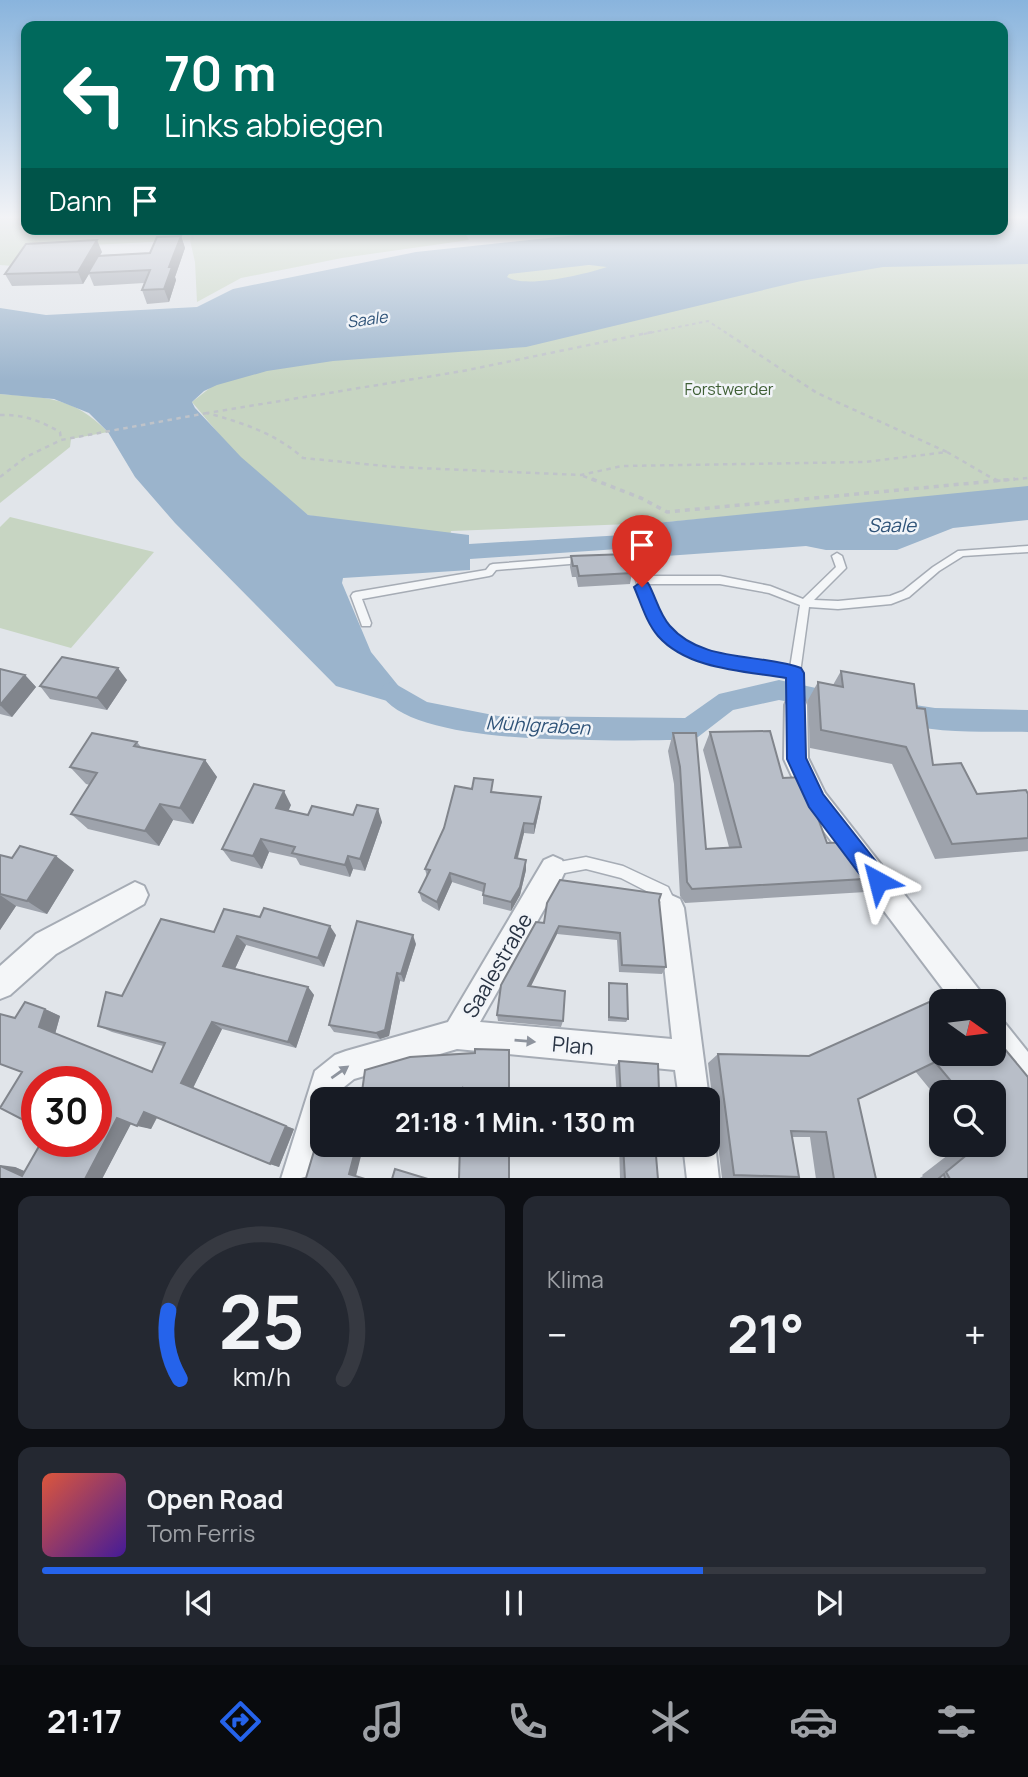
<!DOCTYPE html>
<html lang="de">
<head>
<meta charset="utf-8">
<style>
	:root { --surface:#171b24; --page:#242831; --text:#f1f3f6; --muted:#9ea1a6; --line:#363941; --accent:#2563eb }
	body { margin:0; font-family:Manrope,sans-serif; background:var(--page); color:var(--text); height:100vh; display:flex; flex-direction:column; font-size:26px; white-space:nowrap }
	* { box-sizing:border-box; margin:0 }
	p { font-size:23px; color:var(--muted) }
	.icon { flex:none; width:38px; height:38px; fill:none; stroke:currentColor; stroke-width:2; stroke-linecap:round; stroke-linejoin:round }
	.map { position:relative; height:1178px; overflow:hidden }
	.panel { display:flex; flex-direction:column; gap:18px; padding:18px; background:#0d0f14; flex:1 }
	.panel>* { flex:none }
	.guide { position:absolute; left:21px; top:21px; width:987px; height:214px; border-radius:14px; box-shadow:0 4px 10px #0003; background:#00695c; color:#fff; overflow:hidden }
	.needle { width:46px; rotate:104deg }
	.buttons { position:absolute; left:929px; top:989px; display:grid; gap:14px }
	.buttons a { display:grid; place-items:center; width:77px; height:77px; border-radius:14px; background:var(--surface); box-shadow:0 4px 10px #0003; font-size:35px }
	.speed { position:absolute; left:21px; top:1066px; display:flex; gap:14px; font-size:35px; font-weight:700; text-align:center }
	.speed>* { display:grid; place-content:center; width:91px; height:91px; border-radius:50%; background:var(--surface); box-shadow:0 4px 10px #0003; line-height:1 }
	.speed .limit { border:10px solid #d22; background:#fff; color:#111 }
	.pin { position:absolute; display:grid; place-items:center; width:60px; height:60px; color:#fff; margin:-72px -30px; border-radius:50% 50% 50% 0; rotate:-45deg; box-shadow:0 0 7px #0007 }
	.pin .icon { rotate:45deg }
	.me { position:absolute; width:77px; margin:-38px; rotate:322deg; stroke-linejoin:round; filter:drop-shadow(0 0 5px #0008) }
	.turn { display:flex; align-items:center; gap:24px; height:147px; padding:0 28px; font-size:32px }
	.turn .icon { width:91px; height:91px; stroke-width:2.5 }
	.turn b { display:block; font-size:49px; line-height:60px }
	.then { display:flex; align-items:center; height:66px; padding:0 28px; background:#0003; gap:14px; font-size:26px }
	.big { font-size:52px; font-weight:700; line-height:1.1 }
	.panel .widget { flex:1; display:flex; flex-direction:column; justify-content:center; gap:10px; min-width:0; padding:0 24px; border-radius:14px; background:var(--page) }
	.panel .dial { align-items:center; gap:0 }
	.dial svg { height:182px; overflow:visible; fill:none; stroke:var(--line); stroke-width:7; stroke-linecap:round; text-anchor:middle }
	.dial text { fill:var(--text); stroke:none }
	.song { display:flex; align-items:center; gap:21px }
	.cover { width:84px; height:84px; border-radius:10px; background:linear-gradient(135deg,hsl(10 70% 55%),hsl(260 70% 35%)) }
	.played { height:7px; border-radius:4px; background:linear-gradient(90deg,var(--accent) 70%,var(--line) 70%) }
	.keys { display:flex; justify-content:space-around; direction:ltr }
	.heat { display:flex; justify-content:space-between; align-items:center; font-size:38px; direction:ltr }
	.panel .tiles { flex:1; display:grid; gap:18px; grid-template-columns:1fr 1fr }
	.widget:last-child { grid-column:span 2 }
	.trip { position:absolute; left:310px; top:1087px; width:410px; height:70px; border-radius:14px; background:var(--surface); box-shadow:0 4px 10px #0003; font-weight:700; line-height:70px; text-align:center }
	.tab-bar { display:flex; height:112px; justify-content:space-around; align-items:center; background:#090b0e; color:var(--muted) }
	.tab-bar .icon { width:49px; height:49px }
	.tab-bar .selected { color:var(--accent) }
	.tab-bar b { font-size:32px; color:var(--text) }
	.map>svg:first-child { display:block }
</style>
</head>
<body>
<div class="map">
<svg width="1028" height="1179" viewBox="0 0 1028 1179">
	<rect width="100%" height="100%" fill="#e1e5ea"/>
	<path fill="#c7d5c2" d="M0 216H26V229H463L469 240 342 258 241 278 197 302 195 262 190 240 34 248 13 266 0 265Z
		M959 264H1028V489L656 523 451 531 449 542 308 515 259 482 192 402 215 384 524 265 898 266Z
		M0 394C48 398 72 396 108 432L71 439 70 447 0 503Z
		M10 517 154 552 71 648 0 628V527Z"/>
	<path fill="#9bb4cc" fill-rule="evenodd" d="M1003 216 1028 217V264L883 267 801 281 526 347 333 361 267 371 217 385 204 391 192 402 195 408 241 457 308 515 469 535V544L658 533 656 523 1028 486V520L953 528 897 550H826L806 546 666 556 662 546 470 559V570L343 578 342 583 371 652 418 710 336 686 175 523 135 477 108 432 89 413 54 399 0 394V308L46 315 197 307 233 289 416 252 586 234 652 229H1003ZM589 265 607 267C586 274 525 289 507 277L509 274Z"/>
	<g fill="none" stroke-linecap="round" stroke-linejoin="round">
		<path fill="#9bb4cc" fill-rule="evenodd" d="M779 680 839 693 843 700 839 707 831 710 779 700 733 710 698 737 689 740C629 739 409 751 380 692L384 685 392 682 427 702 498 716 685 718 719 694Z
			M902 703 935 708 1028 710V732C984 731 935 735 893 720L890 713 893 706Z"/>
		<defs>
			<path id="service" d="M1028 546V552L963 556 939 571 909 597 891 604 838 609 809 607 800 673 801 705 800 708 796 710 792 708 791 705 790 677C740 668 676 667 650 616 640 599 636 579 630 560H617L612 557 617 554H636L644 576H720L770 586 803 599 836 567 832 556 837 553 842 556 846 568 814 600 838 601 890 596 903 591 933 567 958 551ZM647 584H720L769 593 800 605 790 668C744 660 685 660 659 614 653 605 650 594 647 584Z
				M582 557 587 560 582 563 496 570 492 575 489 576 362 599 371 623 370 626H362L361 623 351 596 353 593 356 592 486 570 490 565 493 564Z
				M586 857 623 866 668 887 678 908 676 913 671 915 666 913 658 897 621 878 586 869 554 875 549 874 548 869 549 864 554 863Z"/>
			<path id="minor" d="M796 696 804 698 807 705 808 758 825 793 980 991 984 1001H952L807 809 784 759 785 705 788 698Z
				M553 856 562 860 566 869 562 878 480 1022 672 1039 658 908 662 899 671 895 680 899 684 908 709 1099 707 1105V1099H679L675 1070 457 1049 354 1079 339 1091 336 1099H322L323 1144 313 1179H281L315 1071 335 1055 346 1051 448 1022 544 860Z
				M135 882 144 886 148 895 144 904 56 954 10 995 0 999V966L36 934Z
				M994 1017 1004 1022 1028 1052V1091L1017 1087 992 1054Z
				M707 1131 715 1144 719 1179H687L683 1144H707Z"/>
		</defs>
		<use href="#service" stroke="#a6acb5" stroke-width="3"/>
		<use href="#minor" stroke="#a6acb5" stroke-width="4"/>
		<path stroke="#bfc3c9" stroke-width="2" stroke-dasharray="3.5 3.5" stroke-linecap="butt" d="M191 229 193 241
			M644 334 708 321 728 334"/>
		<path stroke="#bfc3c9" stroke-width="2.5" stroke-dasharray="4.5 4.5" stroke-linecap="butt" d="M652 332 463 371 207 413C243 423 275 433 303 458L395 467 581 475 622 466 865 462 947 452 817 393 725 332
			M0 415C22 414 41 421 60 432L61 440
			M947 452 997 481
			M583 476 596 481
			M0 477 26 457 61 440 207 413
			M996 481 1028 478"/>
		<path stroke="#bfc3c9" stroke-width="3.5" stroke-dasharray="5 5" stroke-linecap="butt" d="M592 479 641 498 667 512 1015 479
			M994 479 997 481"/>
		<use href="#service" fill="#f4f6f8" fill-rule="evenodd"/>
		<use href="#minor" fill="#f4f6f8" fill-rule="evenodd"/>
	</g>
	<path fill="#9ea3ac" d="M181 236 185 248 175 277 176 280 169 302 147 304 142 290 144 283 94 286 89 274 83 284 12 286 5 274 102 252 100 255 150 253Z
		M571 556 632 573 630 584 578 587 576 577H572L570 567Z
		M0 669 25 675 36 687 12 717 0 714Z
		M841 671 917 708 933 765 977 794H1028V851L935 859 892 764 810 748 808 700 818 682 833 685Z
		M127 680 107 710 50 699 40 686Z
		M710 732 783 778 827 843 881 878 866 892 685 903 680 896 674 784 668 751 673 733 706 849 729 847 703 750Z
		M137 742 141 747 205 760 217 777 193 824 173 820 159 846 88 829 71 814 90 785 86 784 70 767Z
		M472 789 541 797 540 807 534 834 524 833 518 858 526 870 520 895 511 911 483 904V892L452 882 439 911 422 901 419 892 427 877 425 869 444 828Z
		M291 805 288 810 308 815 382 822 365 871 353 869 350 877 300 865 296 858 269 852 262 869 231 861 222 849Z
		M0 855 12 858 74 870 47 914 16 906 0 930Z
		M659 900 666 967 662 974 619 972 617 940 557 934 531 986 563 1021 561 1027 498 1021 497 1015 544 923Z
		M214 932 336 935 324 967 246 945 235 969 308 987 314 995 296 1048 222 1029 193 1088 294 1129 279 1167 270 1164 157 1118 151 1129 131 1123 102 1179H0L15 1167 24 1171 96 1141 22 1072 15 1018 45 1009 60 1016 55 1034 152 1072 163 1046 112 1032 98 1026 122 996Z
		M416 944 404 982 400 981 389 1036 380 1039 334 1032 329 1025Z
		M609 983 628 1019 626 1022 608 1021V986Z
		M956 990 1028 1179H918L923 1176 922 1175 957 1148 955 1146 956 1144H994V1092H942V1104L915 1071 858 1099 876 1179H816L810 1137H792L799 1177 789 1179 722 1178 708 1063 718 1054 809 1056Z
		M619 1061 659 1091 688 1099H617L615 1067Z
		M619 1144H655L658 1179H620Z"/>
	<path fill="#81858c" d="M181 236 185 248 175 277 176 280 169 302 164 289 169 267Z
		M97 240 102 252 83 284 78 272Z
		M118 668 127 680 107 710 97 698Z
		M25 675 36 687 12 717 0 705Z
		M205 760 217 777 193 824 180 808Z
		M284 791 291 805 284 821 276 808Z
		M541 797 540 807 534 834V824Z
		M160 804 173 820 159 846 145 831Z
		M378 809 382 822 365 871 360 859Z
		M524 823V833L515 867V858Z
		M261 839 269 852 262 869 253 856Z
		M56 856 74 870 47 914 27 901Z
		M348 856 353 869 350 877 345 865Z
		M526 860V870L520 895 511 911V902Z
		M450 873 452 882 439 911 437 902Z
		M0 895 16 906 0 930Z
		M330 926 336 935 324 967 318 958Z
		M559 926 557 934 528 992V986Z
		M413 935 416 944 404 982 401 974Z
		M237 936 246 945 232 975 223 966Z
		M397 973 400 981 389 1036 380 1039 376 1033Z
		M308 987 314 995 296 1048 288 1042Z
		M45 1009 60 1016 55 1034 39 1027Z
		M212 1022 222 1029 193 1088 181 1083Z
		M462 1088 464 1094 454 1099H440Z
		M144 1112 157 1117 151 1129 137 1126Z
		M117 1118 132 1122 102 1179H85Z
		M286 1126 294 1129 279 1167 270 1164Z
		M357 1144H364L356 1176 349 1174Z
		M0 1165 15 1167 40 1178 22 1176 0 1166Z"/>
	<path fill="#b8bec8" stroke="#81858c" stroke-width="2" d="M181 236 169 267H172L164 289 142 290 150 270 88 273 98 256 150 253 157 237Z
		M97 240 78 272 5 274 26 244Z
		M627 554 632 573 579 576 577 566H573L571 556Z
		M62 657 118 668 97 698 40 686Z
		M0 669 25 675 0 705Z
		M841 671 914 684 917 708 925 709 933 765 961 763 977 794 1026 790 1028 794V838L952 844 906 747 821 730 818 682 843 687Z
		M770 731 783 778 803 777 827 843 853 842 881 878 692 889 687 882 680 767 673 733H696L706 849 741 847 710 732Z
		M92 733 137 742 134 746 205 760 180 808 160 804 145 831 71 814 97 773 70 767Z
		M474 778 493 780 491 792 541 797 534 824 524 823 515 858 526 860 520 887 511 902 483 895 485 884 450 873 437 902 419 892 430 870 425 869 444 828 455 786 472 789Z
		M254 784 284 791 276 808 308 815 312 806 353 815 357 805 378 809 360 859 348 856 345 865 292 853 295 847 261 839 253 856 222 849Z
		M20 846 56 856 27 901 0 894V855L12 858Z
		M560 880 661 894 659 900 666 967 622 965 620 933 559 926 528 986 565 991 563 1021 497 1015 501 985 536 922 544 923 547 903Z
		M264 908 330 926 318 958 237 936 223 966 308 987 288 1042 212 1022 181 1083 286 1126 270 1164 144 1112 137 1126 117 1118 85 1179H0V1166L22 1176 42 1141H96V1082H37V1127L0 1108 22 1072 0 1064V1014L15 1018 25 1002 45 1009 39 1027 152 1072 165 1043 98 1026 106 992 122 996 161 919 214 932 224 909 260 917Z
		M357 921 413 935 401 974 397 973 385 1030 376 1033 329 1025Z
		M609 983 627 984 628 1019 609 1017Z
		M956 990 966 1001H942V1054H994V1036L1028 1077V1179H950L946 1172 980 1144H994V1092H960L935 1062 858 1099 876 1179H834L826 1132 791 1131 799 1177 734 1175 718 1054 809 1056Z
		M475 1049 509 1050V1099H461L462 1088 440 1099H361L365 1070 410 1057 475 1053Z
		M619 1061 658 1064 659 1091 682 1092 688 1097V1099H621Z
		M322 1100V1144H357L349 1174 365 1179H301L306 1178 317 1141V1115Z
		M460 1144H509V1179H459Z
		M623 1144H655L658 1179H625Z
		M395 1169 428 1179H392Z
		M944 1174 945 1179H938Z"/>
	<defs><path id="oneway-solid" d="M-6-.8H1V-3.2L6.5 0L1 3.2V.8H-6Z" transform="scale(1.75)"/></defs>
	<g fill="#8e949e">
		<use href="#oneway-solid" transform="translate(525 1041) rotate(5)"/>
		<use href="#oneway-solid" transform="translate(340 1072) rotate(-35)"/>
	</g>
	<linearGradient id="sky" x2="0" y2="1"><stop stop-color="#89b4dd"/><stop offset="0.57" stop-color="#f2f3f6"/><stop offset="1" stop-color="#f2f3f6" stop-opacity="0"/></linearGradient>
	<rect width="1028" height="381" fill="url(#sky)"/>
	<path fill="#2563eb" stroke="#184099" stroke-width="2" d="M642 581 648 583C656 597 659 614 670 626 702 663 759 653 801 668L804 673 806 758 823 794 885 873 888 881 885 888 878 891 870 888 809 807 787 759 786 678C745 671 688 670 658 636 646 622 641 603 634 587Z"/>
	<g text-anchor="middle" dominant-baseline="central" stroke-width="5" stroke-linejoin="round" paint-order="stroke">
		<g font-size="16" font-style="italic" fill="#305479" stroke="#f1f4f8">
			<text transform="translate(367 319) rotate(-8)">Saale</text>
		</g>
		<g font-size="16" fill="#3f5f35" stroke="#f1f4f8">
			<text x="729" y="389">Forstwerder</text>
		</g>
		<g font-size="19" font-style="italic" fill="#305479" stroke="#f1f4f8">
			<text x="892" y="525">Saale</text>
			<text transform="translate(538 725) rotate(3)">Mühlgraben</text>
		</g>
		<g font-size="21" fill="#283343" stroke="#f1f4f8">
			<text transform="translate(497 965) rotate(-60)">Saalestraße</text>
			<text transform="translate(573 1045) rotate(5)">Plan</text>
		</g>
	</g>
</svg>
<div class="buttons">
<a><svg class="needle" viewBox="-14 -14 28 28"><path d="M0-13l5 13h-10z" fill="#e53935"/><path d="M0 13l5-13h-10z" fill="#9ea1a6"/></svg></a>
<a><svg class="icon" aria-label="search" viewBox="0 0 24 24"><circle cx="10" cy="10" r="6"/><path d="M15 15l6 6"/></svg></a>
</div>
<div class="speed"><div class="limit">30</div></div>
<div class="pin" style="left:642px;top:587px;background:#d93025"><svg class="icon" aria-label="arrive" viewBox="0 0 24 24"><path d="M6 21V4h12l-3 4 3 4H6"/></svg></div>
<svg class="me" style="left:878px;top:881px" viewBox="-20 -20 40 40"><path d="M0-17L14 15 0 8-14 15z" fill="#2563eb" stroke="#fff" stroke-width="4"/></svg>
<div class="trip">21:18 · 1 Min. · 130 m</div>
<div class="guide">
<div class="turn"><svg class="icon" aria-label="left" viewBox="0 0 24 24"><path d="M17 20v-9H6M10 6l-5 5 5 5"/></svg><div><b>70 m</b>Links abbiegen</div></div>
<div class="then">Dann<svg class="icon" aria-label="arrive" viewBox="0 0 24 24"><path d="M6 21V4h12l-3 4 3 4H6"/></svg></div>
</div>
</div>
<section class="panel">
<div class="tiles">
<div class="widget dial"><svg viewBox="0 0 100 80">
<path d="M14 69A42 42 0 1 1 86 69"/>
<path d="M14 69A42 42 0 0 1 9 39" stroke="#2563eb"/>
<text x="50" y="56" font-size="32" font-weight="700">25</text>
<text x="50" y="72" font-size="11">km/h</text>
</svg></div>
<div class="widget"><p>Klima</p>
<div class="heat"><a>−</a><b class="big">21°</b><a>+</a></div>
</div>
<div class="widget">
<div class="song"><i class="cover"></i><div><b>Open Road</b><p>Tom Ferris</p></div></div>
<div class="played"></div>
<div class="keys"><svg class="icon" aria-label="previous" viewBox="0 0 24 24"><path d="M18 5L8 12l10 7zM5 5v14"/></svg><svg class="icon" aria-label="pause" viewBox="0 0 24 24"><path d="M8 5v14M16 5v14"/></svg><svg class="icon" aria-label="next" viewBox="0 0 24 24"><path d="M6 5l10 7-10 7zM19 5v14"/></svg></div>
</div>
</div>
</section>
<nav class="tab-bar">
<b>21:17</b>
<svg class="icon selected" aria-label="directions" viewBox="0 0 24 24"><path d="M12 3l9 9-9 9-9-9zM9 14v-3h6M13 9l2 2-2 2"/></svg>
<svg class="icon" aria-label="music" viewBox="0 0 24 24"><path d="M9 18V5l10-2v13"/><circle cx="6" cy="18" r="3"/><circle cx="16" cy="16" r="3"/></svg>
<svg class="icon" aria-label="phone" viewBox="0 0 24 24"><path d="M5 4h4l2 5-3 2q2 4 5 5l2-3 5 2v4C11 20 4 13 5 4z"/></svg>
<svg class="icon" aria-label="climate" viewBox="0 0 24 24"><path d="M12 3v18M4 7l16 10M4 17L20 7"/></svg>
<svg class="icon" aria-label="car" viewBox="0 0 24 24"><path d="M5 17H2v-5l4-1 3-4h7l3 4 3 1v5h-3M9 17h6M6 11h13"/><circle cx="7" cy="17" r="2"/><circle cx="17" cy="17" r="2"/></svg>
<svg class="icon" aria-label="filters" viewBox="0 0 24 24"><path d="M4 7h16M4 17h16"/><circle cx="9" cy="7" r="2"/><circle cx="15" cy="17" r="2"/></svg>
</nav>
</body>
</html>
